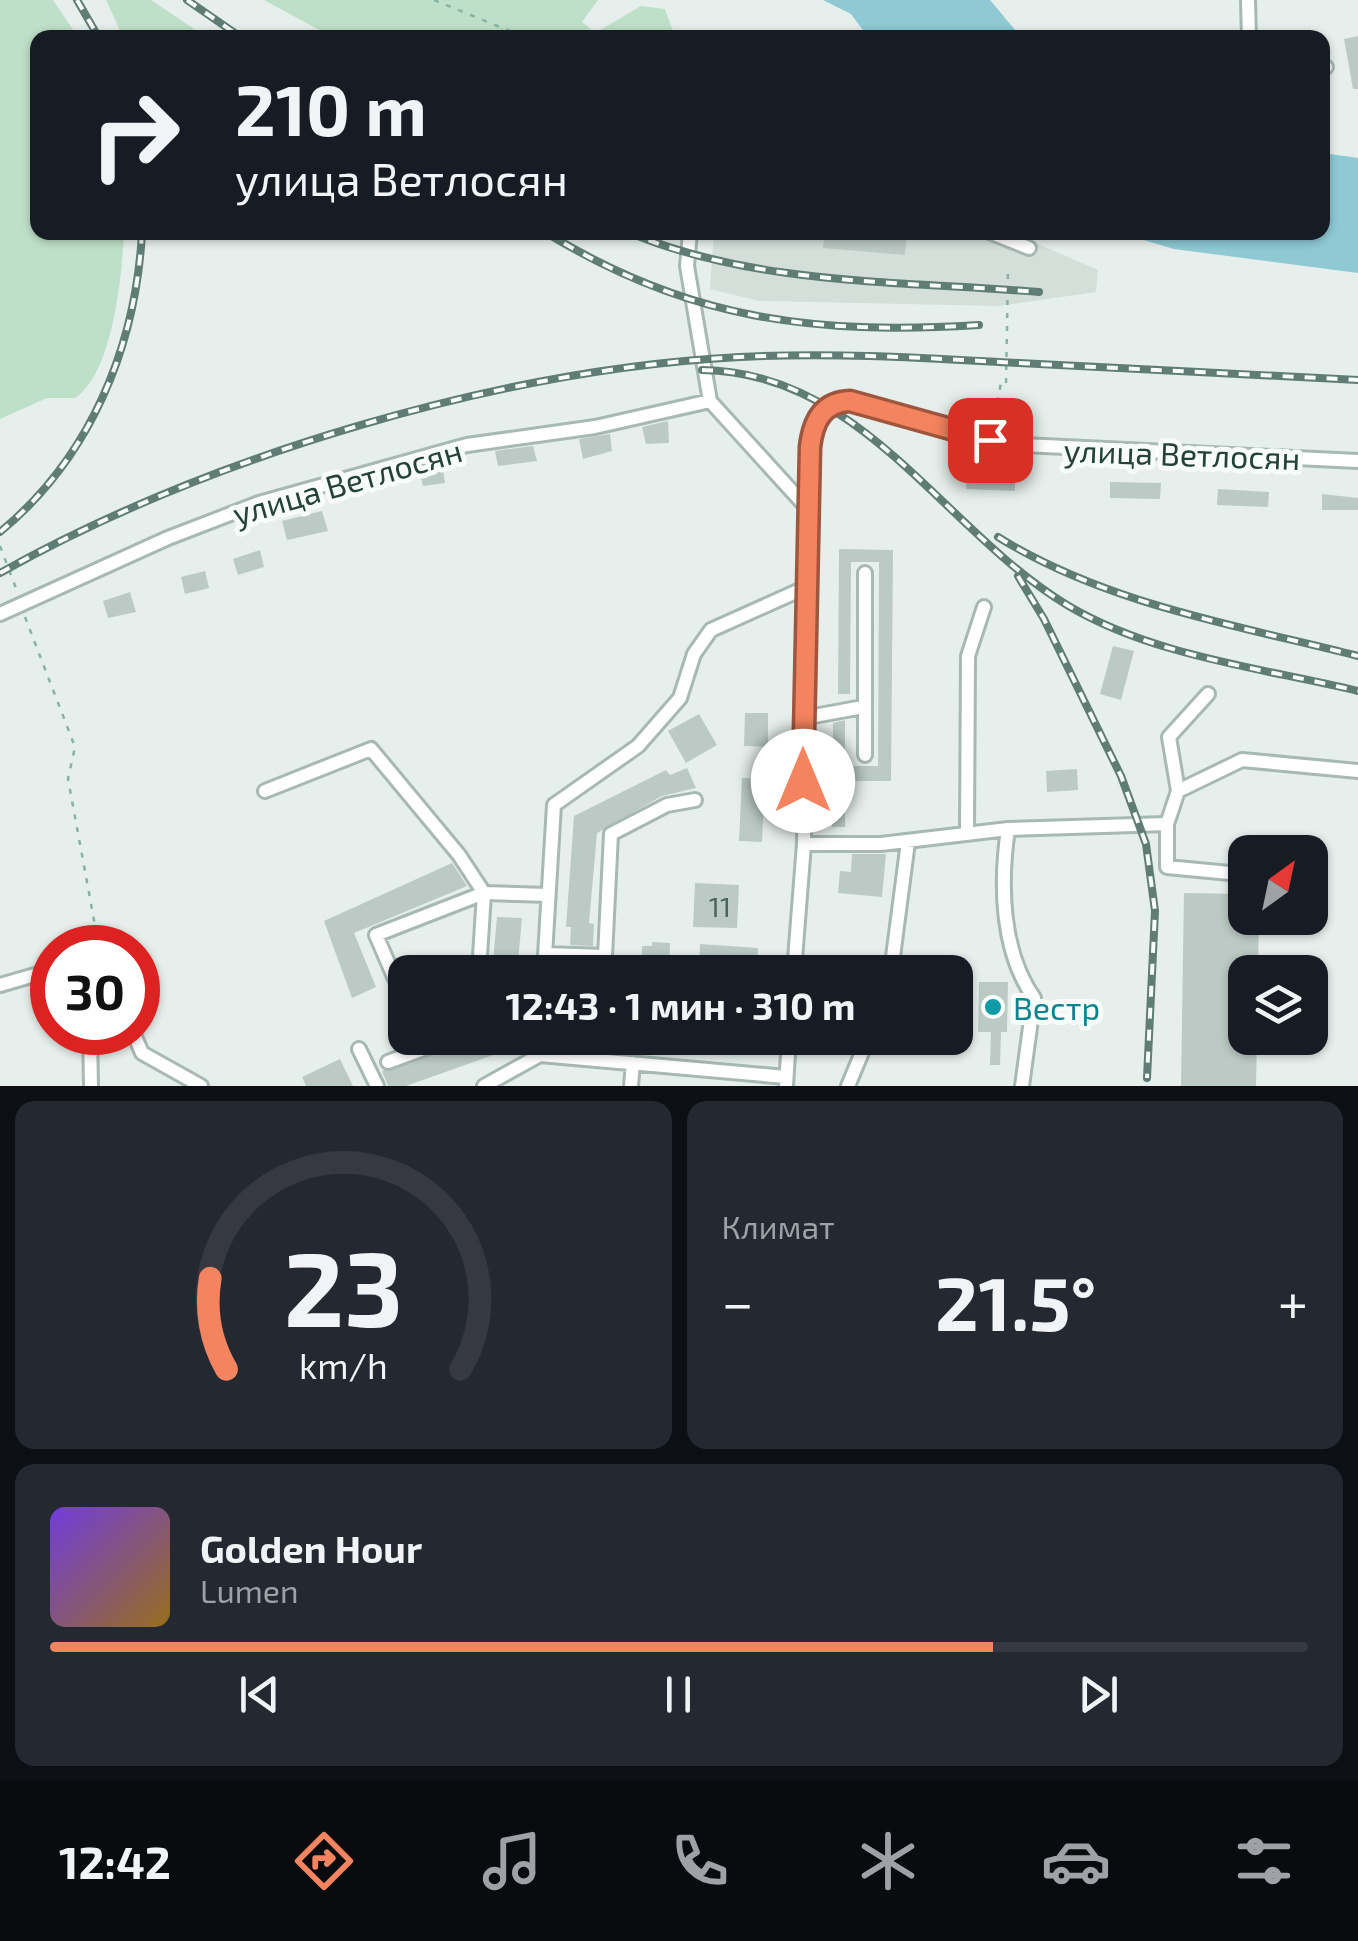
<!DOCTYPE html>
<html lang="ru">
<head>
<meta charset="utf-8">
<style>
	:root { --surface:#171b24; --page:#242831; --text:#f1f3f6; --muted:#9ea1a6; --line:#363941; --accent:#f4845f }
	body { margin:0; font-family:"Exo 2",sans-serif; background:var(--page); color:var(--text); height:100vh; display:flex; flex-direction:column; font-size:38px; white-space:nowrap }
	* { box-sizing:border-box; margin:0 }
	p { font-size:32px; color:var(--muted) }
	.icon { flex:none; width:55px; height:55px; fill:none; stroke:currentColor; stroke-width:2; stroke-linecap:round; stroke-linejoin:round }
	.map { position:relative; height:1086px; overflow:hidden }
	.drawer { display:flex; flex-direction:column; gap:15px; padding:15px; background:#0d0f14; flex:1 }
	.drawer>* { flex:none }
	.hud { position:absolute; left:30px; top:30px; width:1300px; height:210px; border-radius:20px; box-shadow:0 2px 8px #0004; background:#171b24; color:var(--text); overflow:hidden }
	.needle { width:65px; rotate:33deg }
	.controls { position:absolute; left:1228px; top:835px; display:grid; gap:20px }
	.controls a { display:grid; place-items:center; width:100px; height:100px; border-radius:20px; background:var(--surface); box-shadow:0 2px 8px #0004; font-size:50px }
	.speed { position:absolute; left:30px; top:925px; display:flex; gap:20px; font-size:50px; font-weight:700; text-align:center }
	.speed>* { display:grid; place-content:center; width:130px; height:130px; border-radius:50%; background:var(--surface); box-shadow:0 2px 8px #0004; line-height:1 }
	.speed .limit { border:15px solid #d22; background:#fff; color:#111 }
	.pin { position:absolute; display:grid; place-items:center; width:85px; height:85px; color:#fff; margin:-42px; border-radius:20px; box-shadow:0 5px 15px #0006 }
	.me { position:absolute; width:110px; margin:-55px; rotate:0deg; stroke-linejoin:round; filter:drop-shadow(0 0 8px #0008) }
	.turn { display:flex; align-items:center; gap:35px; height:210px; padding:0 40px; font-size:45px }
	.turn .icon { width:130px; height:130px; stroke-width:2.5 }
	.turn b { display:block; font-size:70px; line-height:85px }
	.big { font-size:75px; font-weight:700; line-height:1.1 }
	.drawer .widget { flex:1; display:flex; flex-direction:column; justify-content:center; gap:15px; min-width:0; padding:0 35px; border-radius:20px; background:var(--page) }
	.drawer .dial { align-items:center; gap:0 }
	.dial svg { height:260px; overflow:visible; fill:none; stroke:var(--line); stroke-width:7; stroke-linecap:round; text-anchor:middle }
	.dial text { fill:var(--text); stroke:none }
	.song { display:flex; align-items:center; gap:30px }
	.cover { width:120px; height:120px; border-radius:15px; background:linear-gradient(135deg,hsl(260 70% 55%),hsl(40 70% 35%)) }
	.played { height:10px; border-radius:5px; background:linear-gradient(90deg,var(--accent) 75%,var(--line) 75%) }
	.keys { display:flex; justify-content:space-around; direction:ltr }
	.heat { display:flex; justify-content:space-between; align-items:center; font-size:55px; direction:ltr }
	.drawer .tiles { flex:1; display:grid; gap:15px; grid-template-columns:1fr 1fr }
	.widget:last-child { grid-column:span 2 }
	.trip { position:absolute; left:388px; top:955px; width:585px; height:100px; border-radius:20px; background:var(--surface); box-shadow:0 2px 8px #0004; font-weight:700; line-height:100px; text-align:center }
	.tab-bar { display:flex; height:160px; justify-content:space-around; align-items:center; background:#090b0e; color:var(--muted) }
	.tab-bar .icon { width:70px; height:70px }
	.tab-bar .current { color:var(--accent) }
	.tab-bar b { font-size:45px; color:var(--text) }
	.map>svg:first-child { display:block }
</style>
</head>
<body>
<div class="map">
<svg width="1358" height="1086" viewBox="0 0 1358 1086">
	<rect width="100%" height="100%" fill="#e6efeb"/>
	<path fill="#d4dfda" d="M714 232 1013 233 1098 270 1096 292 999 306 759 301 710 289Z"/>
	<path fill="#bfe0c8" d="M0 0H53L78 37 38 38V232L124 233C122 274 113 374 75 398H47L0 419Z
		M106 0H151L206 37H123Z
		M264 0H598L582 22 595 33 641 6 665 9 673 31 670 38 332 37Z"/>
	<path fill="#8ec9d4" d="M823 0H990L1021 37H868L851 14Z
		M1323 153 1358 158V273L1174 249 1120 233 1322 232Z"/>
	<path fill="#bbcac4" d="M1358 36V89H1353L1344 39Z
		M825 232H907L905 255 823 248Z
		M668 421 669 443 646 444 642 427Z
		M610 434 612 451 583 459 579 439Z
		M533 446 537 461 498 466 495 451Z
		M442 462 445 483 423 486 419 469Z
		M967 471 1009 474 1015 478V491L966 489Z
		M1110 482 1161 483 1160 499 1110 498Z
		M1218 489 1269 492 1268 507 1217 505Z
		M1322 494 1358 498V510H1322Z
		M322 511 328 531 287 540 282 521Z
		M839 549 893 550 891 781H845V827H832L833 723 845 720V766H878L879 562H851L850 694H838Z
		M260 550 264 567 238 575 233 559Z
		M205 571 209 588 185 594 181 577Z
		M130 592 136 612 108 618 103 601Z
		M1113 646 1134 651 1121 700 1100 694Z
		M745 713H768V747L744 746Z
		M699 714 717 745 686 763 668 731Z
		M687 768 696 788 662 796 597 833 589 923 594 924 593 946 570 945 571 927H566L574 816 666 770 670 775Z
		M1077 769 1078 790 1047 792 1046 771Z
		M742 778 765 779 762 842 739 841Z
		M852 854H886L882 897 838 893 840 871 851 872Z
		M452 863 467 886 354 933 376 987 352 998 324 921Z
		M695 883 739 885 737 928 693 927Z
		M1184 893 1245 894V918H1259L1258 972H1245V1038H1257L1256 1086H1181Z
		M497 917 522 918 517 972H492Z
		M652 942 670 943 669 972H641L642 946H652Z
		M700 944 758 948 757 972 699 968Z
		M979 982H1008L1007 1032H1001L1000 1065H990L991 1032H978Z
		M469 1038H510L496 1054 406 1086H388L382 1071 456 1047Z
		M340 1059 353 1086H306L302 1077Z"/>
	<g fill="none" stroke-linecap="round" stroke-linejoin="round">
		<defs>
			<path id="minor" d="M1248 0 1249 38
				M1322 67H1326
				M690 232 687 266 710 401 809 510
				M989 232 1029 248
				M0 614 168 538 259 503 467 445 595 427 710 401
				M803 718 863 707
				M865 755V573
				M265 791 371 749 459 855 484 893 547 895
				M1178 791 1169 737 1208 694
				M1008 829C1000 884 1001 951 1034 998L1022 1086
				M967 832 968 656 984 607
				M804 844H881L1008 829 1167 824
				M1240 874 1167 867V824L1178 791 1242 760 1358 771
				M545 954 605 956 611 834 667 805 695 800
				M544 972 554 805 638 746 680 698 694 654 711 630 809 586
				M794 972 804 844 809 447C813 422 822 402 851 401L960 433 1023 445 1358 461
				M891 972 908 842
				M395 979 376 935 484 893 479 972
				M0 985 52 970
				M90 1032 91 1086
				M133 1032 142 1053 201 1086
				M359 1049 377 1086
				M388 1062 453 1038
				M484 1086 540 1055 786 1077
				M631 1086 633 1063
				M786 1086 789 1038
				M848 1086 868 1038"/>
		</defs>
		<use href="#minor" stroke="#a8b8b2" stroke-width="18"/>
		<path stroke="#86b3a5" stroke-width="2.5" stroke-dasharray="5 8" stroke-linecap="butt" d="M434 0 527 38
			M992 428 1001 383 1006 384 1008 269
			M0 546 17 591
			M25 617 75 747 68 779 96 931 94 948"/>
		<use href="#minor" stroke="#fff" stroke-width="12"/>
		<defs>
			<path id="rail" d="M77 0 99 38
				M187 0 242 38
				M545 232C688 320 814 335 979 325
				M628 232C756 286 903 281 1039 292
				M702 370C863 372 943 530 1067 605 1152 656 1262 668 1358 691
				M0 532C90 458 136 347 142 232
				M998 537C1106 604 1236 625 1358 656
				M0 573C209 456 501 369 740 357 834 352 926 358 1019 363 1132 369 1245 374 1358 380
				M1018 576 1044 619 1121 776 1146 844 1155 911 1147 1078"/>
		</defs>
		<use href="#rail" stroke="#5f7d75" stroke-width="8"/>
		<use href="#rail" stroke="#f7fbf9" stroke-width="4" stroke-dasharray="11" stroke-linecap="butt"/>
	</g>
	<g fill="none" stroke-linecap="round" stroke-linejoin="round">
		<defs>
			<path id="route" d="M803 781 810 447C813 421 823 402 850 401L990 440"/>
		</defs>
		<use href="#route" stroke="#9f563e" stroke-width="25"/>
		<use href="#route" stroke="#f4845f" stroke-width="18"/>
	</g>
	<circle fill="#0f9aa8" stroke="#f7fbf9" stroke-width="4" cx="993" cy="1007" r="10"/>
	<g text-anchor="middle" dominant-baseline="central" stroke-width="10" stroke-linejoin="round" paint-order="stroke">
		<g font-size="28" fill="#4a645c">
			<text x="720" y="906">11</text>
		</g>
		<g font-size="32" fill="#24423a" stroke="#f7fbf9">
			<text transform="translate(1182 453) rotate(2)">улица Ветлосян</text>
			<text transform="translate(347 481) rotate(-16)">улица Ветлосян</text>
		</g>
		<g font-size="32" fill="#0d838f" stroke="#f7fbf9" text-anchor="start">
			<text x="1013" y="1007">Вестр</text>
		</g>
	</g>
</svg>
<div class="controls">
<a><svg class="needle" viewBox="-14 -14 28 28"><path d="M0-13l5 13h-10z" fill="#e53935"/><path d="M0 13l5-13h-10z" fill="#9ea1a6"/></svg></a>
<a><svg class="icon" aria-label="layers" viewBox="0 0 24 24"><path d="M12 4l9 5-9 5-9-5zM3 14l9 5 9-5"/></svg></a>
</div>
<div class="speed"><div class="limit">30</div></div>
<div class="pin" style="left:990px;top:440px;background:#d93025"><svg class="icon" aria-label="arrive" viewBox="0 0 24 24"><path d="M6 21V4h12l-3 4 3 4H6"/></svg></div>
<svg class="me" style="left:803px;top:781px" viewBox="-20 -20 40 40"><circle r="19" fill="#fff"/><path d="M0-13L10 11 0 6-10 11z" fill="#f4845f"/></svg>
<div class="trip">12:43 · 1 мин · 310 m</div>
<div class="hud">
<div class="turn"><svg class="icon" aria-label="right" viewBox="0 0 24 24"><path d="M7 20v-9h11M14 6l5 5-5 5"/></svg><div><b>210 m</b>улица Ветлосян</div></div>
</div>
</div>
<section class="drawer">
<div class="tiles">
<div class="widget dial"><svg viewBox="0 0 100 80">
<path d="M14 69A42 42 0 1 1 86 69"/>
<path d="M14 69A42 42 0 0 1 9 41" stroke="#f4845f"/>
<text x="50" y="56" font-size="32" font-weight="700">23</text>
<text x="50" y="72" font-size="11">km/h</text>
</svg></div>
<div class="widget"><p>Климат</p>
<div class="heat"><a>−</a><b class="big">21.5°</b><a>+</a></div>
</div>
<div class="widget">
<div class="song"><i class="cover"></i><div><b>Golden Hour</b><p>Lumen</p></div></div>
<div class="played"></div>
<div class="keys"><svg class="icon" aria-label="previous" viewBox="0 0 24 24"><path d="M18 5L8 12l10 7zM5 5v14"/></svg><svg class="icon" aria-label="pause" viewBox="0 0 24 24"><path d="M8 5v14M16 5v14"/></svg><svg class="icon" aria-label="next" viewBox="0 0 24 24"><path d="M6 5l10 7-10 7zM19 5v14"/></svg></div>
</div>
</div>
</section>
<nav class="tab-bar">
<b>12:42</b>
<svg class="icon current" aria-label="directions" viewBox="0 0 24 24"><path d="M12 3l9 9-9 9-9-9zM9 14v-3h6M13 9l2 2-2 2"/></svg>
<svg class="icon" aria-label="music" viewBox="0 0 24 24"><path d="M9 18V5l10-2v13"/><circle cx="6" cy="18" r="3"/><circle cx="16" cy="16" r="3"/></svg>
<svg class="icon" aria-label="phone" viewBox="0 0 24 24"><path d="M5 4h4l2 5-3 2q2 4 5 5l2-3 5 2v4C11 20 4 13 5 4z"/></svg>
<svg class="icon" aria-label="climate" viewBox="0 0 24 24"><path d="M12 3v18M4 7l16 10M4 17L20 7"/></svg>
<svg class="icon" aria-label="car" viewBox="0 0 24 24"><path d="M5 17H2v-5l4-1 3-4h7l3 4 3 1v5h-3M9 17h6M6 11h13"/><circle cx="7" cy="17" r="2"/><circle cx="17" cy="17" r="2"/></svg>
<svg class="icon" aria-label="filters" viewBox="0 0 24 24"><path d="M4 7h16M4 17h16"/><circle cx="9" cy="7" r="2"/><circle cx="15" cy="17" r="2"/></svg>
</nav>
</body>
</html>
